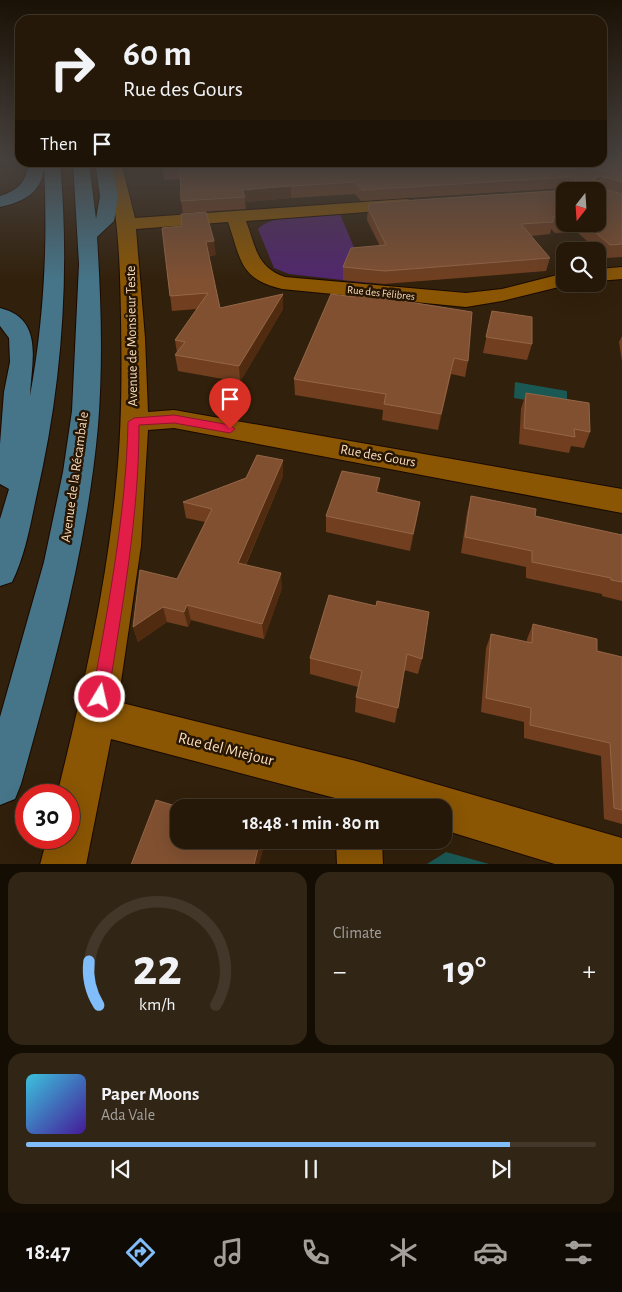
<!DOCTYPE html>
<html lang="en">
<head>
<meta charset="utf-8">
<style>
	:root { --surface:#251808; --page:#312516; --text:#f1f3f6; --muted:#a3a09c; --line:#423729; --accent:#80bdfa }
	body { margin:0; font-family:"Alegreya Sans",sans-serif; background:var(--page); color:var(--text); height:100vh; display:flex; flex-direction:column; font-size:19px; white-space:nowrap }
	* { box-sizing:border-box; margin:0 }
	p { font-size:16px; color:var(--muted) }
	.icon { flex:none; width:28px; height:28px; fill:none; stroke:currentColor; stroke-width:2; stroke-linecap:round; stroke-linejoin:round }
	.map { position:relative; height:864px; overflow:hidden }
	.sheet { display:flex; flex-direction:column; gap:8px; padding:8px; background:#140d04; flex:1 }
	.sheet>* { flex:none }
	.banner { position:absolute; left:15px; top:15px; width:592px; height:152px; border-radius:15px; box-shadow:0 5px 20px #0002,0 0 0 1px var(--line); background:#251808; color:var(--text); overflow:hidden }
	.needle { width:32px; rotate:197deg }
	.buttons { position:absolute; left:556px; top:182px; display:grid; gap:10px }
	.buttons a { display:grid; place-items:center; width:50px; height:50px; border-radius:10px; background:var(--surface); box-shadow:0 5px 20px #0002,0 0 0 1px var(--line); font-size:25px }
	.speed { position:absolute; left:15px; top:784px; display:flex; gap:10px; font-size:25px; font-weight:700; text-align:center }
	.speed>* { display:grid; place-content:center; width:65px; height:65px; border-radius:50%; background:var(--surface); box-shadow:0 5px 20px #0002,0 0 0 1px var(--line); line-height:1 }
	.speed .limit { border:8px solid #d22; background:#fff; color:#111 }
	.pin { position:absolute; display:grid; place-items:center; width:42px; height:42px; color:#fff; margin:-51px -21px; border-radius:50% 50% 50% 0; rotate:-45deg; box-shadow:0 0 5px #0007 }
	.pin .icon { rotate:45deg }
	.me { position:absolute; width:55px; margin:-28px; rotate:9deg; stroke-linejoin:round; filter:drop-shadow(0 0 4px #0008) }
	.turn { display:flex; align-items:center; gap:18px; height:105px; padding:0 25px; font-size:22px }
	.turn .icon { width:65px; height:65px; stroke-width:2.5 }
	.turn b { display:block; font-size:35px; line-height:42px }
	.then { display:flex; align-items:center; height:48px; padding:0 25px; background:#0003; gap:10px; font-size:19px }
	.big { font-size:38px; font-weight:600; line-height:1.1 }
	.sheet .widget { flex:1; display:flex; flex-direction:column; justify-content:center; gap:8px; min-width:0; padding:0 18px; border-radius:15px; background:var(--page) }
	.sheet .dial { align-items:center; gap:0 }
	.dial svg { height:130px; overflow:visible; fill:none; stroke:var(--line); stroke-width:7; stroke-linecap:round; text-anchor:middle }
	.dial text { fill:var(--text); stroke:none }
	.song { display:flex; align-items:center; gap:15px }
	.cover { width:60px; height:60px; border-radius:8px; background:linear-gradient(135deg,hsl(190 70% 55%),hsl(260 70% 35%)) }
	.played { height:5px; border-radius:2px; background:linear-gradient(90deg,var(--accent) 85%,var(--line) 85%) }
	.keys { display:flex; justify-content:space-around; direction:ltr }
	.heat { display:flex; justify-content:space-between; align-items:center; font-size:28px; direction:ltr }
	.sheet .tiles { flex:1; display:grid; gap:8px; grid-template-columns:1fr 1fr }
	.widget:last-child { grid-column:span 2 }
	.trip { position:absolute; left:170px; top:799px; width:282px; height:50px; border-radius:15px; background:var(--surface); box-shadow:0 5px 20px #0002,0 0 0 1px var(--line); font-weight:600; line-height:50px; text-align:center }
	.menu { display:flex; height:80px; justify-content:space-around; align-items:center; background:#0f0a03; color:var(--muted) }
	.menu .icon { width:35px; height:35px }
	.menu .active { color:var(--accent) }
	.menu b { font-size:22px; color:var(--text) }
	.map>svg:first-child { display:block }
</style>
</head>
<body>
<div class="map">
<svg width="622" height="865" viewBox="0 0 622 865">
	<rect width="100%" height="100%" fill="#31200b"/>
	<path fill="#51276e" d="M340 214 369 283 289 274 274 268 258 229C270 214 320 216 340 214Z"/>
	<path fill="#1a5854" d="M515 382 567 391V407L514 398Z
		M446 852 489 864H427Z"/>
	<g fill="none" stroke-linecap="round" stroke-linejoin="round">
		<defs>
			<path id="minor" d="M105 162H121L135 218 406 199 412 200 415 204 412 208 406 209 246 221C256 247 256 267 285 277L466 293 502 289 565 273V284H571L502 301 466 307 282 289C239 279 241 259 228 222L136 229 145 338 148 412 174 410 622 489V513L174 428 148 430 141 546 118 702 356 761 622 838V865H558L444 830V808H335V798L111 739 86 865H40L47 838H69V795H57C82 694 106 590 116 486 122 430 122 374 121 317 120 265 119 213 105 162Z
				M622 267V279L598 281V269Z
				M336 840H382L383 865H337Z"/>
			<path id="major" d="M29 162H60C70 276 62 387 36 498 30 526 25 556 12 582L0 586V519L9 489 0 484V444L4 392 10 362 9 338 0 326V308C45 319 31 363 30 396 44 320 48 244 44 167 42 193 23 202 0 207V196C19 190 26 182 29 162Z
				M73 162H89L96 219 100 196 95 162H111L118 196 114 221 97 237C101 299 103 363 98 426 87 548 54 666 21 784L15 799 0 805V717L44 562 63 472 72 411 79 264Z"/>
		</defs>
		<use href="#minor" stroke="#190900" stroke-width="2"/>
		<use href="#major" stroke="#190900" stroke-width="2"/>
		<use href="#minor" fill="#8a5604" fill-rule="evenodd"/>
		<use href="#major" fill="#467589" fill-rule="evenodd"/>
	</g>
	<path fill="#713f20" fill-rule="evenodd" d="M622 160V257L606 258 577 232 555 233 551 229 550 234 531 236 550 258 546 271 384 284 343 280V267L380 246 367 220 368 208 568 190V189L565 188 361 201 355 194 291 198 245 202 246 209 183 213 181 201V179L164 180 162 162ZM565 191 598 224H565Z
		M162 228 216 255 209 256 220 308 283 294V309L240 382 178 371 175 355 177 353 175 340 197 309 172 311Z
		M353 293 468 361 465 377 451 374 438 430 382 420 383 410 295 395 294 379 353 297Z
		M492 311 532 344 527 360 483 353Z
		M622 336V362L619 342Z
		M526 393 590 432 584 448 571 446 569 453 519 444 521 409Z
		M283 476 246 565 282 588 264 639 191 620 188 627 167 622 138 642 133 627 177 579 205 522 186 518 183 502Z
		M379 493 417 519 410 551 326 532V516Z
		M471 496 535 516 621 535 622 533V601L602 596V594L526 578V567L461 553 467 513Z
		M376 606 422 659 418 674 404 670 395 723 355 712 356 697 358 687 310 674V658Z
		M533 624 597 651 622 657V824L604 819 601 756 524 738V722L481 712 486 648 491 634 527 642V639Z"/>
	<path fill="#512b10" d="M601 176 597 187 592 180Z
		M291 186V198L245 202V197L242 190Z
		M214 241 216 255 207 256 206 242Z
		M283 294V309L240 382 239 366Z
		M454 358 451 374 438 430 441 414Z
		M283 460V476L240 578 238 563Z
		M380 478 378 495 376 492Z
		M420 502 417 519 410 551 413 534Z
		M281 573 282 588 264 639 262 624Z
		M187 605 191 620 188 627 184 612Z
		M163 607 167 622 138 642 133 627Z
		M260 840H264L265 843 259 865H254Z"/>
	<path fill="#805031" stroke="#946647" d="M602 160H622V182L601 176 592 180 600 181V188L622 194V244L610 245 586 224H598V191H565V221H559L553 216V222L521 224 550 258 385 271 343 267 351 248 386 245 368 208 370 203 568 190 570 181H575L576 178 568 177 362 190 355 182 291 186 242 190 245 197 181 201 180 167 162 168V162H602Z
		M206 212 214 241 206 242 220 308 283 294 239 366 175 355 185 342 175 340 208 293 170 296 162 228 182 226 181 214Z
		M353 293 472 312 468 361 454 358 441 414 384 404 386 394 294 379 331 294 355 297Z
		M492 311 532 317V344L486 337Z
		M526 393 589 403 590 432 574 429 575 437 524 428Z
		M257 455 283 460 238 563 281 573 262 624 187 605 184 612 163 607 133 627 140 570 177 579 212 509 183 502 246 478Z
		M342 471 380 478 376 492 420 502 413 534 326 516Z
		M471 496 536 509 535 516 622 535V582L611 580V578L532 562V551L465 537Z
		M329 595 376 606 377 601 429 612 422 659 407 654 398 708 356 697 362 671 310 658Z
		M533 624 597 639V651L622 657V810L614 808 610 743 530 725 531 708 486 698 491 634 532 643Z
		M156 800 182 808H179V840H260L254 865H131Z"/>
	<linearGradient id="sky" x2="0" y2="1"><stop stop-color="#1b1206"/><stop offset="0.57" stop-color="#48423f"/><stop offset="1" stop-color="#48423f" stop-opacity="0"/></linearGradient>
	<rect width="622" height="281" fill="url(#sky)"/>
	<path fill="#e11d48" stroke="#92132f" d="M174 415 230 425 235 429 230 433 174 423 139 425C139 517 122 607 108 697L106 702 100 705 94 702 92 697C108 606 126 515 128 422L134 418Z"/>
	<g text-anchor="middle" dominant-baseline="central" stroke-width="5" stroke-linejoin="round" paint-order="stroke">
		<g font-size="11" fill="#fcdebe" stroke="#271603">
			<text transform="translate(381 293) rotate(6)">Rue des Félibres</text>
		</g>
		<g font-size="14" fill="#fcdebe" stroke="#271603">
			<text transform="translate(132 336) rotate(-91)">Avenue de Monsieur Teste</text>
			<text transform="translate(378 456) rotate(10)">Rue des Gours</text>
			<text transform="translate(75 477) rotate(-82)">Avenue de la Récambale</text>
		</g>
		<g font-size="16" fill="#fcdebe" stroke="#271603">
			<text transform="translate(226 749) rotate(14)">Rue del Miejour</text>
		</g>
	</g>
</svg>
<div class="buttons">
<a><svg class="needle" viewBox="-14 -14 28 28"><path d="M0-13l5 13h-10z" fill="#e53935"/><path d="M0 13l5-13h-10z" fill="#a3a09c"/></svg></a>
<a><svg class="icon" aria-label="search" viewBox="0 0 24 24"><circle cx="10" cy="10" r="6"/><path d="M15 15l6 6"/></svg></a>
</div>
<div class="speed"><div class="limit">30</div></div>
<div class="pin" style="left:230px;top:429px;background:#d93025"><svg class="icon" aria-label="arrive" viewBox="0 0 24 24"><path d="M6 21V4h12l-3 4 3 4H6"/></svg></div>
<svg class="me" style="left:100px;top:697px" viewBox="-20 -20 40 40"><circle r="17" fill="#e11d48" stroke="#fff" stroke-width="3"/><path d="M0-11L8 9 0 5-8 9z" fill="#fff"/></svg>
<div class="trip">18:48 · 1 min · 80 m</div>
<div class="banner">
<div class="turn"><svg class="icon" aria-label="right" viewBox="0 0 24 24"><path d="M7 20v-9h11M14 6l5 5-5 5"/></svg><div><b>60 m</b>Rue des Gours</div></div>
<div class="then">Then<svg class="icon" aria-label="arrive" viewBox="0 0 24 24"><path d="M6 21V4h12l-3 4 3 4H6"/></svg></div>
</div>
</div>
<section class="sheet">
<div class="tiles">
<div class="widget dial"><svg viewBox="0 0 100 80">
<path d="M14 69A42 42 0 1 1 86 69"/>
<path d="M14 69A42 42 0 0 1 8 42" stroke="#80bdfa"/>
<text x="50" y="56" font-size="32" font-weight="700">22</text>
<text x="50" y="72" font-size="11">km/h</text>
</svg></div>
<div class="widget"><p>Climate</p>
<div class="heat"><a>−</a><b class="big">19°</b><a>+</a></div>
</div>
<div class="widget">
<div class="song"><i class="cover"></i><div><b>Paper Moons</b><p>Ada Vale</p></div></div>
<div class="played"></div>
<div class="keys"><svg class="icon" aria-label="previous" viewBox="0 0 24 24"><path d="M18 5L8 12l10 7zM5 5v14"/></svg><svg class="icon" aria-label="pause" viewBox="0 0 24 24"><path d="M8 5v14M16 5v14"/></svg><svg class="icon" aria-label="next" viewBox="0 0 24 24"><path d="M6 5l10 7-10 7zM19 5v14"/></svg></div>
</div>
</div>
</section>
<nav class="menu">
<b>18:47</b>
<svg class="icon active" aria-label="directions" viewBox="0 0 24 24"><path d="M12 3l9 9-9 9-9-9zM9 14v-3h6M13 9l2 2-2 2"/></svg>
<svg class="icon" aria-label="music" viewBox="0 0 24 24"><path d="M9 18V5l10-2v13"/><circle cx="6" cy="18" r="3"/><circle cx="16" cy="16" r="3"/></svg>
<svg class="icon" aria-label="phone" viewBox="0 0 24 24"><path d="M5 4h4l2 5-3 2q2 4 5 5l2-3 5 2v4C11 20 4 13 5 4z"/></svg>
<svg class="icon" aria-label="climate" viewBox="0 0 24 24"><path d="M12 3v18M4 7l16 10M4 17L20 7"/></svg>
<svg class="icon" aria-label="car" viewBox="0 0 24 24"><path d="M5 17H2v-5l4-1 3-4h7l3 4 3 1v5h-3M9 17h6M6 11h13"/><circle cx="7" cy="17" r="2"/><circle cx="17" cy="17" r="2"/></svg>
<svg class="icon" aria-label="filters" viewBox="0 0 24 24"><path d="M4 7h16M4 17h16"/><circle cx="9" cy="7" r="2"/><circle cx="15" cy="17" r="2"/></svg>
</nav>
</body>
</html>
